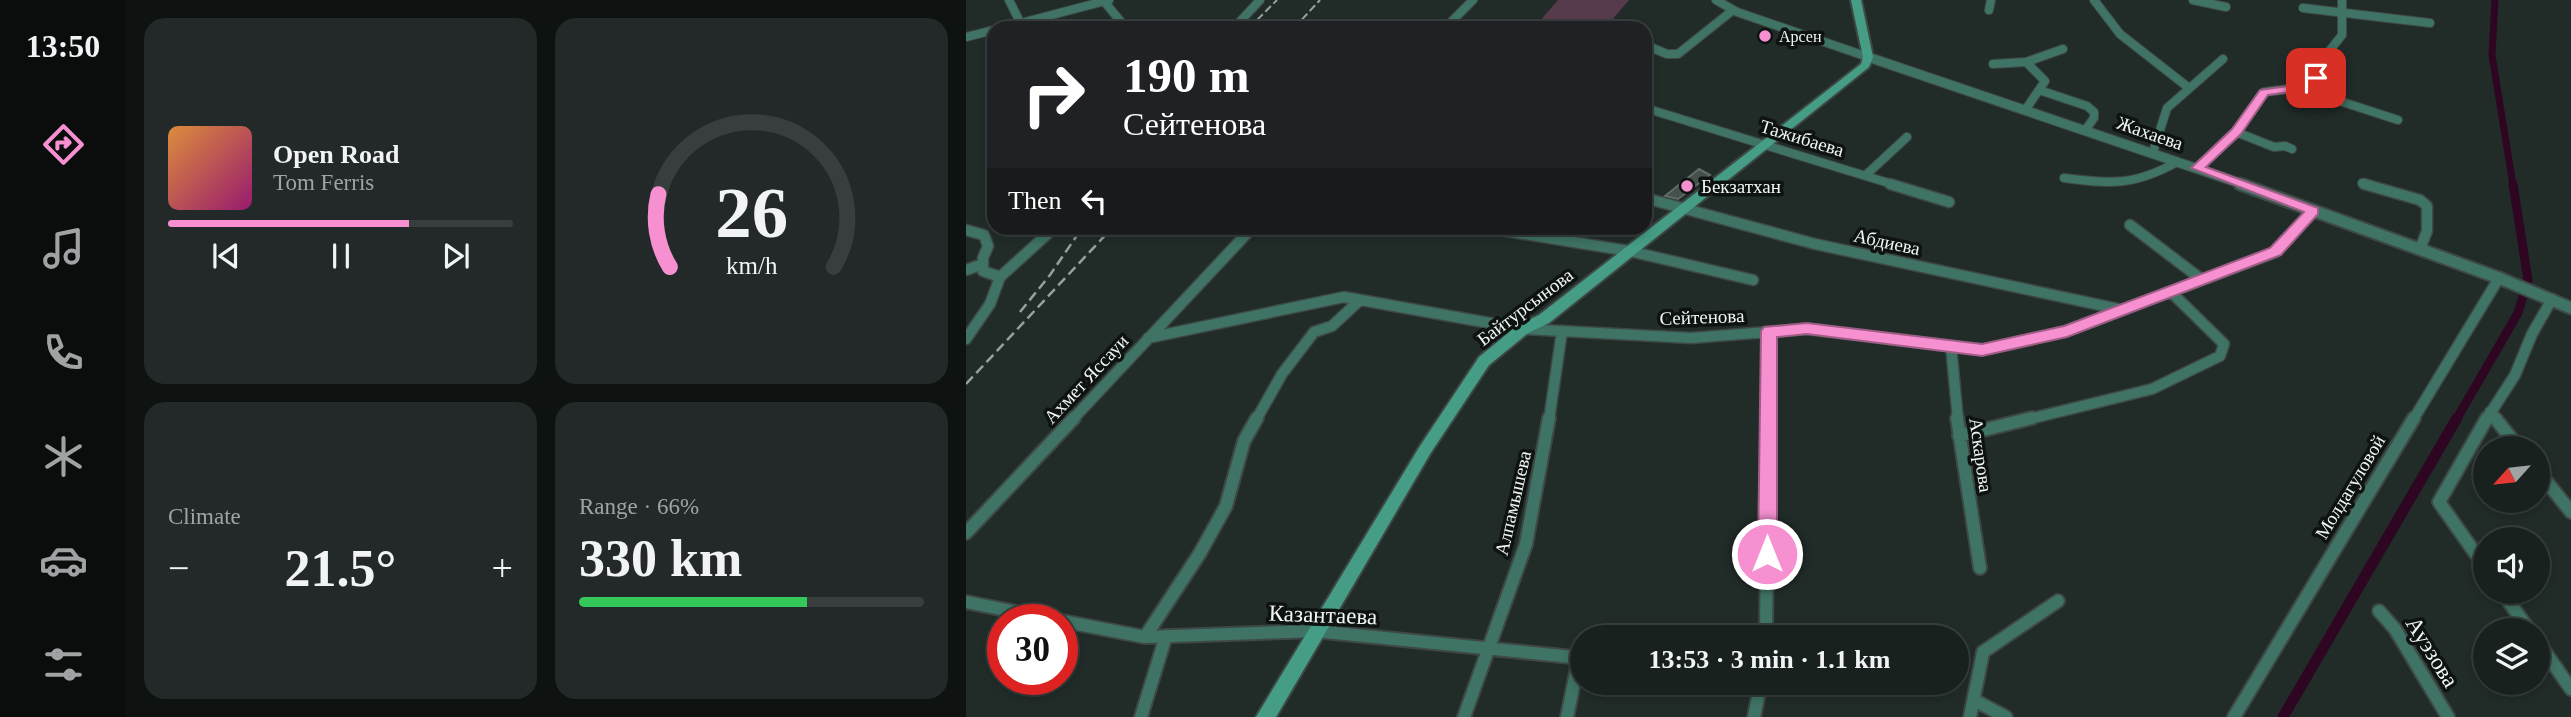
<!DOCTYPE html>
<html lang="en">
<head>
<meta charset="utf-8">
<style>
	:root { --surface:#19211f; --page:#222928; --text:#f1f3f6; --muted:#9fa3a4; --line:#373e3d; --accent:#f690d0 }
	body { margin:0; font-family:Georgia,serif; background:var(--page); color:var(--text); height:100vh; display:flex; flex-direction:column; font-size:26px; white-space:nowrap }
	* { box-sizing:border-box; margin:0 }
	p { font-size:23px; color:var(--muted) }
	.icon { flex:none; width:38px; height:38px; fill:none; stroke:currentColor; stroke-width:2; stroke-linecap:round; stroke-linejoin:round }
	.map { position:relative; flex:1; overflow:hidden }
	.drawer { display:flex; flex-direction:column; gap:18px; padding:18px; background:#0e1211; width:840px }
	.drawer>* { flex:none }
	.guide { position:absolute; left:21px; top:21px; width:665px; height:214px; border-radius:21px; box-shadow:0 4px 10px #0003,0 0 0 2px var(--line); background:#202124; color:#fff; overflow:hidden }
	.needle { width:46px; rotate:243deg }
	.buttons { position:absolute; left:1507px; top:436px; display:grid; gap:14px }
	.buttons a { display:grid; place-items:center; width:77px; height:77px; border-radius:50%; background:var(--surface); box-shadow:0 4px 10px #0003,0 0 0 2px var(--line); font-size:35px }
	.speed { position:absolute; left:21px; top:604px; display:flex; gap:14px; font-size:35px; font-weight:700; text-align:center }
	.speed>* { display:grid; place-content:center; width:91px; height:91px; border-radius:50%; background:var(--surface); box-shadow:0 4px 10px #0003,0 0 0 2px var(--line); line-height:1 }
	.speed .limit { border:10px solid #d22; background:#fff; color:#111 }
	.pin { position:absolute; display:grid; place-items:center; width:60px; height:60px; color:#fff; margin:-30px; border-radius:14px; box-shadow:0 4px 10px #0006 }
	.me { position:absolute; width:77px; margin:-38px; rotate:0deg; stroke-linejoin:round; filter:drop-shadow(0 0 5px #0008) }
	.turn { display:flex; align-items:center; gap:24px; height:147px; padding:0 21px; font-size:32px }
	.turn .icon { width:91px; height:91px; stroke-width:2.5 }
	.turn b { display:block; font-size:49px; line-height:60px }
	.then { display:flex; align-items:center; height:66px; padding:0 21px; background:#0003; gap:14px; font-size:26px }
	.big { font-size:52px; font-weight:700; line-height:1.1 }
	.drawer .tile { flex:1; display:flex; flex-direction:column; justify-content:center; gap:10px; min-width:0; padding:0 24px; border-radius:21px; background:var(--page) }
	.drawer .dial { align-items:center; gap:0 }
	.dial svg { height:182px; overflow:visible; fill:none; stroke:var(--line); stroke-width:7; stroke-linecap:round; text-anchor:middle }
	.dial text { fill:var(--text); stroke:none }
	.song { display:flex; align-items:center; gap:21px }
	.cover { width:84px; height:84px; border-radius:10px; background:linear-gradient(135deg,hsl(30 70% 55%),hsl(320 70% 35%)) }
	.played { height:7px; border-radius:4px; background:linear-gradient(90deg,var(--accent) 70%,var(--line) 70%) }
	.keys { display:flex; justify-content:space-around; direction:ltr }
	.heat { display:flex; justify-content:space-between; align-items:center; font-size:38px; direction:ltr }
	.charge { height:10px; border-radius:5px; background:linear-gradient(90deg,#34c759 66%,var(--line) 0) }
	.drawer .tiles { flex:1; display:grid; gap:18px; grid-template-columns:repeat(2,1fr) }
	.trip { position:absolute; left:604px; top:625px; width:399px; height:70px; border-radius:35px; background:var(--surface); box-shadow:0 4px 10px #0003,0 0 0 2px var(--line); font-weight:700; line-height:70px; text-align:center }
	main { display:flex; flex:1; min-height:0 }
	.tabs { display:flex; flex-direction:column; width:126px; justify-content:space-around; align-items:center; background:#0a0d0c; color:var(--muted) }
	.tabs .icon { width:49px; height:49px }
	.tabs .active { color:var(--accent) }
	.tabs b { font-size:32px; color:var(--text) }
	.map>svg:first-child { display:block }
</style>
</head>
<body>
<main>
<nav class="tabs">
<b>13:50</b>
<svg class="icon active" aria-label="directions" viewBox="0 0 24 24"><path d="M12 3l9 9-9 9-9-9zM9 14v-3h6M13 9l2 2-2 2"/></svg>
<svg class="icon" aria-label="music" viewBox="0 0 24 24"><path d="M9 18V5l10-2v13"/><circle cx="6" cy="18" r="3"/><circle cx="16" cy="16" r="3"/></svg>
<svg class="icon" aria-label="phone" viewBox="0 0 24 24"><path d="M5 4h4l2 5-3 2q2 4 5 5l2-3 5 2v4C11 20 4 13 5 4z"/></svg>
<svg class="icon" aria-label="climate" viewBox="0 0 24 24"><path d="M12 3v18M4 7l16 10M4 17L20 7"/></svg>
<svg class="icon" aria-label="car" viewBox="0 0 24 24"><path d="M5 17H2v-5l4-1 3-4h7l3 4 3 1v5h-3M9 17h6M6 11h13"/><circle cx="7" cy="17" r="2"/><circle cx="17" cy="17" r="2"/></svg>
<svg class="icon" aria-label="filters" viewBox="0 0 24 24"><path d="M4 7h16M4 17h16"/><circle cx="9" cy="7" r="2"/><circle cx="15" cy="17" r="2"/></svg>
</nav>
<section class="drawer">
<div class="tiles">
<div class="tile">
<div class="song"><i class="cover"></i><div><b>Open Road</b><p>Tom Ferris</p></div></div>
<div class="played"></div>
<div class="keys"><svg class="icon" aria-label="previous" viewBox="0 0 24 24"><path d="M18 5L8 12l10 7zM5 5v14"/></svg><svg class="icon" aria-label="pause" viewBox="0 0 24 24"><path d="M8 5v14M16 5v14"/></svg><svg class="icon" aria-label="next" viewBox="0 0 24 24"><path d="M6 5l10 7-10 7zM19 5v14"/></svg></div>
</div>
<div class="tile dial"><svg viewBox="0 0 100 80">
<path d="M14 69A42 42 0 1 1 86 69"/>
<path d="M14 69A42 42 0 0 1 9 37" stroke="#f690d0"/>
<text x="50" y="56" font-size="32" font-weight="700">26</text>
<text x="50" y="72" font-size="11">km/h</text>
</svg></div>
<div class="tile"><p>Climate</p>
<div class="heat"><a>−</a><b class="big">21.5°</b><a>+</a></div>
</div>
<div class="tile"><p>Range · 66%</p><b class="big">330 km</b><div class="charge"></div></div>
</div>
</section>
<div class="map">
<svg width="1605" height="717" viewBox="0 0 1605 717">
	<rect width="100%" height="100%" fill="#212c29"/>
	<path fill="#573a4b" d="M592 0H663L639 28H575L572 23Z"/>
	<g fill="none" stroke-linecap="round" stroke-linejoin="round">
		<path stroke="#2e0622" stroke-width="7" d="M1529 0 1526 55 1547 185"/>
		<path stroke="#2e0622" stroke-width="9" d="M1547 184 1562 280
			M1490 420 1552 313 1558 293"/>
		<path stroke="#2e0622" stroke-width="11" d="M1317 717 1491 418"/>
	</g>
	<path fill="#44504c" stroke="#5e6b67" stroke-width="2" d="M733 169 744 175 712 199 699 196Z"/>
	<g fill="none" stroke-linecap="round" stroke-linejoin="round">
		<defs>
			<path id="minor-far2" d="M43 0 52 18V28
				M137 0 160 28
				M750 0 771 12 902 57
				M1128 0 1154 34 1223 88
				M1227 0 1260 7
				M1337 8 1464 23
				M1023 10 1025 0
				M36 28 143 0
				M268 28 294 0
				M479 28 507 0
				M0 37 28 30
				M679 45 701 54H712L767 10
				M1060 62 1097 49
				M1027 64 1060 62 1079 81 1060 109
				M1340 87 1352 94 1432 120
				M1073 90 1121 106 1128 112V118L1120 129
				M679 108 929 185
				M1270 132 1308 147 1319 146 1326 149
				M1187 152 1201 108 1257 59
				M1231 168 1270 132 1298 92 1340 87 1350 78 1357 59 1376 35V0
				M901 174 941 137
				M1098 178C1145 184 1168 186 1211 162
				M1396 183 1404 185"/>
			<path id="minor-far1" d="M924 184 983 202
				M1398 184 1454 200 1461 206V231L1454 249
				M679 198 849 244 1157 310
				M1164 225 1235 279
				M521 228 663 251 787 280
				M0 230 18 235 22 246 17 258V271L34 277
				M0 270 17 264
				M182 338 378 297 557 329 725 338 841 329 1016 350 1101 331 1310 252 1347 211
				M0 339 24 304 34 277 88 228
				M985 346 992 420
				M1524 412 1530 420
				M106 420 286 228
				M290 420 316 374 348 332 366 326 394 300
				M583 420 596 331
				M802 420 803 332
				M1059 420 1186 389 1254 356 1258 344 1205 292
				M1447 420 1533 278
				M1520 420 1549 375 1566 334 1586 299"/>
			<path id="minor" d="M991 418 1014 568
				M1529 418 1553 448
				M993 436 1066 418
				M1572 471 1605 512
				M0 533 108 418
				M1519 567 1473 502 1521 418
				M1536 592 1563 630
				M0 602 90 620
				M1413 611 1429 629 1482 717
				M96 621 179 637 349 631 616 658
				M179 637 234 553 260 506 278 441 291 418
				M800 637 802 418
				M1572 642 1605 689
				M1008 700 1040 717
				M175 717 200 636
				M498 717 560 544 583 418
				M601 717 613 658
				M788 717 795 682
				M1004 717 1017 652 1092 601
				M1268 717 1448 418"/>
			<path id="tertiary-far1" d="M902 57 1279 185"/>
			<path id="tertiary" d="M1274 184 1533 278 1605 308"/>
			<path id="secondary" d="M885 0H895L907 57 903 67 583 323 562 333 523 365 464 454 310 717H290L454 446 513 357 552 325 573 315 895 64 897 57Z"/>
		</defs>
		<use href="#minor-far2" stroke="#3e4845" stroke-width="10"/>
		<use href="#minor-far1" stroke="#3e4845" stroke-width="13"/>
		<use href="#minor" stroke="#3e4845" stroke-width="16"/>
		<use href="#tertiary-far1" stroke="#3e4845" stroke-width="11"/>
		<use href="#tertiary" stroke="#3e4845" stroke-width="15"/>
		<use href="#secondary" stroke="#3e4845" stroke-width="4"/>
		<use href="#minor-far2" stroke="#3f7365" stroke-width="8"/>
		<use href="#minor-far1" stroke="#3f7365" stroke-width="10"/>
		<use href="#minor" stroke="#3f7365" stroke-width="12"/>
		<use href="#tertiary-far1" stroke="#3f7365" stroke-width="9"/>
		<use href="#tertiary" stroke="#3f7365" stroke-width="11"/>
		<use href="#secondary" fill="#459d86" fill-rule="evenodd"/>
		<path stroke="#97a09d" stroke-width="2" stroke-dasharray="8 3.5" stroke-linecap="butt" d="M283 28 311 0
			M328 28 354 0"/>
		<path stroke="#97a09d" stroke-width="2.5" stroke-dasharray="10 5" stroke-linecap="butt" d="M54 312 84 275 116 228
			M0 384 146 228"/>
	</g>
	<path fill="#f690d0" stroke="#a05e87" stroke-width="2" d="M1346 75 1356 78 1344 89 1302 95 1275 134 1240 167 1352 208V214L1315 255 1101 337 1016 356 841 334 811 337V554L808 560 801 562 794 560 792 554 795 331 798 327 841 323 1016 344 1098 326 1304 248 1338 212 1225 168 1266 129 1294 90 1337 84Z"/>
	<g fill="#f690d0" stroke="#0e1312" stroke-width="2.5">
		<circle cx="799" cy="36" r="7"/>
		<circle cx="721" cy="186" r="7"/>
	</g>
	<g text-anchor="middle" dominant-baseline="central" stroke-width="7" stroke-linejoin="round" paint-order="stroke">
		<g font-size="16" fill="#eff6f3" stroke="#0e1312" text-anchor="start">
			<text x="813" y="36">Арсен</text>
		</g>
		<g font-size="19" fill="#eff6f3" stroke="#0e1312">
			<text transform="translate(1184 133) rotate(19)">Жахаева</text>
			<text transform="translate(836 138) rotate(17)">Тажибаева</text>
			<text transform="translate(921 242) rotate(12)">Абдиева</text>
			<text transform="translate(559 307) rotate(-37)">Байтурсынова</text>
			<text transform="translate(736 317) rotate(-2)">Сейтенова</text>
			<text transform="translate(120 379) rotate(-47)">Ахмет Яссауи</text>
			<text transform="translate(1015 455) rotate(82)">Аскарова</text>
			<text transform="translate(1384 487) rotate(-59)">Молдагуловой</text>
			<text transform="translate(547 503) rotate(-77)">Алпамышева</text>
		</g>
		<g font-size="19" fill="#eff6f3" stroke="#0e1312" text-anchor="start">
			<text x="735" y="186">Бекзатхан</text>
		</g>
		<g font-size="23" fill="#eff6f3" stroke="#0e1312">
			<text transform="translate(357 615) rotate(2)">Казантаева</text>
			<text transform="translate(1466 652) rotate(58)">Ауэзова</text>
		</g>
	</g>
</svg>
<div class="buttons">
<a><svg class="needle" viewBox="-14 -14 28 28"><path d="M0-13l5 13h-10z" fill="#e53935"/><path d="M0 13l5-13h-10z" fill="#9fa3a4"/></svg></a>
<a><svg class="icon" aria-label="sound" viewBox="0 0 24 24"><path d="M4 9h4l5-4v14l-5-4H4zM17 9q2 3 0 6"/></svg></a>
<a><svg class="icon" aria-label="layers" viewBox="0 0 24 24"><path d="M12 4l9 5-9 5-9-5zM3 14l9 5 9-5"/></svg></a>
</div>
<div class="speed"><div class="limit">30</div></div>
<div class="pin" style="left:1350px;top:78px;background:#d93025"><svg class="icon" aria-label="arrive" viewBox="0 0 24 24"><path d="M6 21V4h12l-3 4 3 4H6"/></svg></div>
<svg class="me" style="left:801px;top:554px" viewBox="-20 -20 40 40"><circle r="17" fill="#f690d0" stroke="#fff" stroke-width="3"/><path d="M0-11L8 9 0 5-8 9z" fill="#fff"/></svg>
<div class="trip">13:53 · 3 min · 1.1 km</div>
<div class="guide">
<div class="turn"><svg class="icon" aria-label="right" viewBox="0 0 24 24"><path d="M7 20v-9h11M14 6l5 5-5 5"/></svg><div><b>190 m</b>Сейтенова</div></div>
<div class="then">Then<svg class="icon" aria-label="left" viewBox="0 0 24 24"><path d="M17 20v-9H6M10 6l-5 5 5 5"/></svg></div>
</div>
</div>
</main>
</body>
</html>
